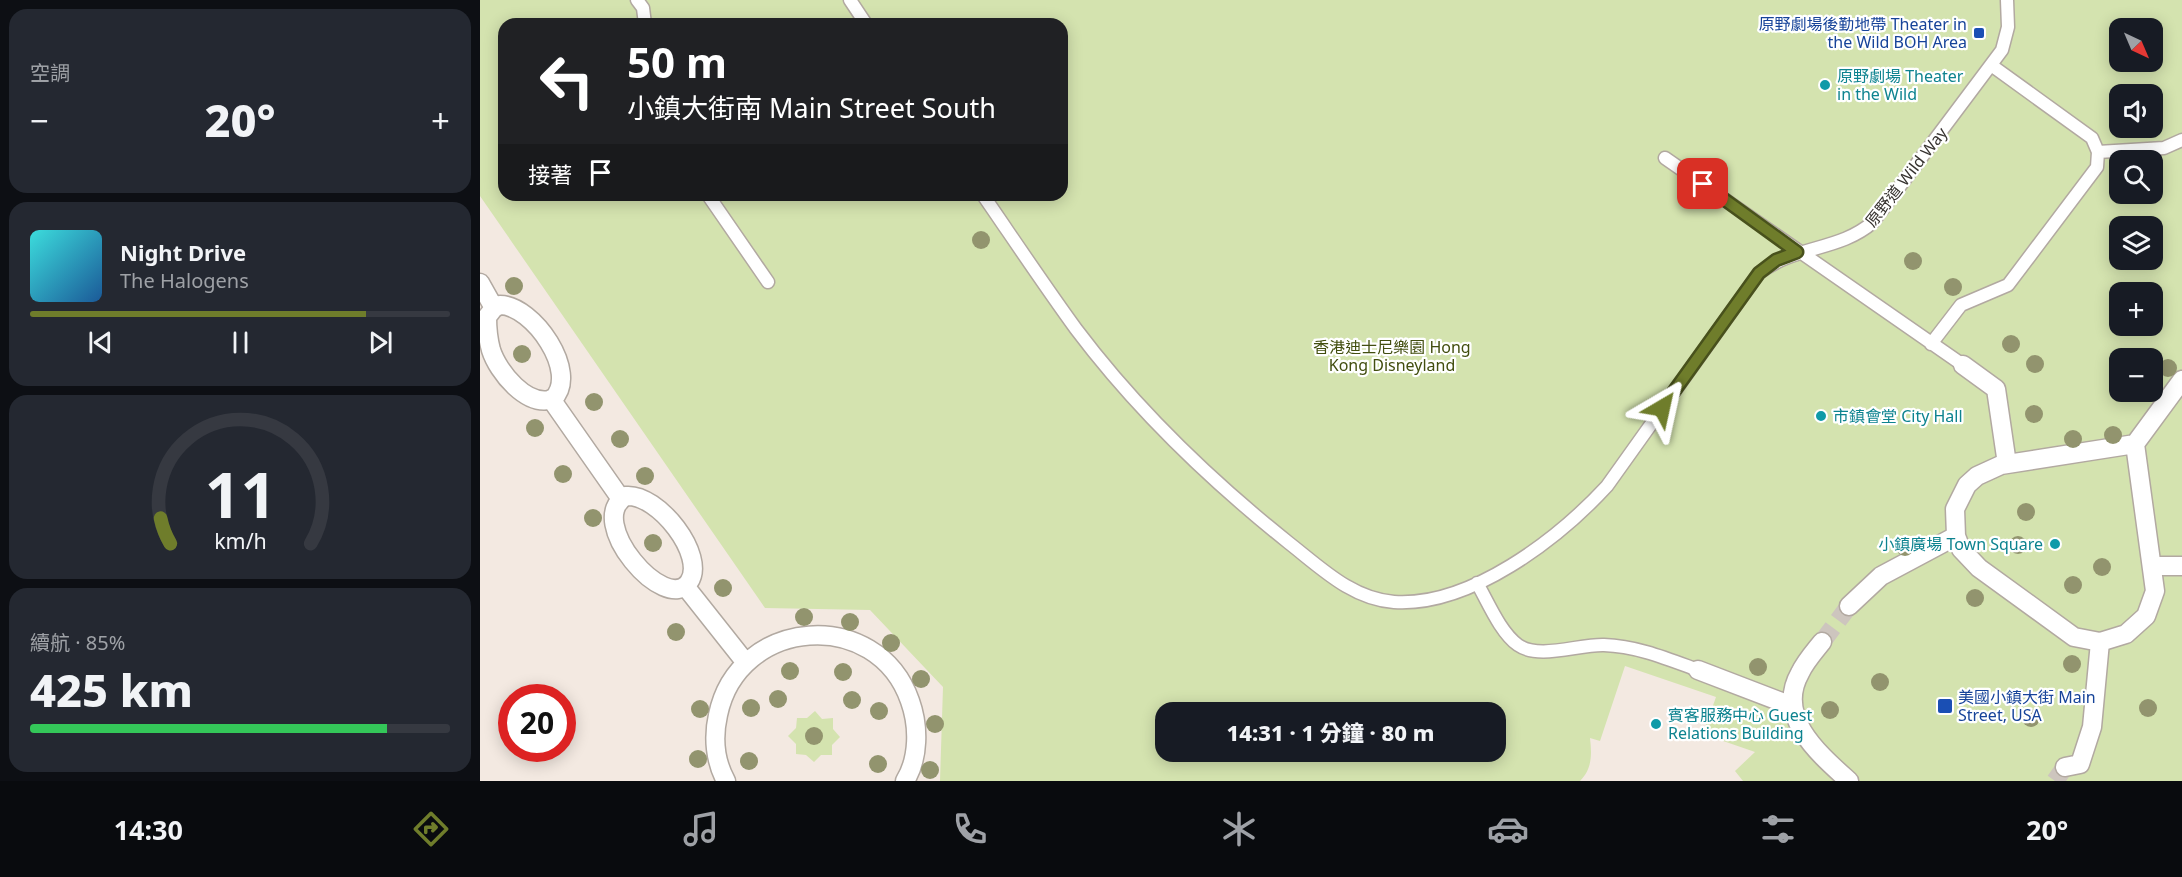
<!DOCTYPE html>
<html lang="zh-TW">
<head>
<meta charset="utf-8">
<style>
	:root { --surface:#171b24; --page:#242831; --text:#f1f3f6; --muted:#9ea1a6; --line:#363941; --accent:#6f7d2b }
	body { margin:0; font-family:"Noto Sans","Noto Sans TC",sans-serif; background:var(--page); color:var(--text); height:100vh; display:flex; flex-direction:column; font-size:22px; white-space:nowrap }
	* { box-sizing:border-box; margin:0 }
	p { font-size:20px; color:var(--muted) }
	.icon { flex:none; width:33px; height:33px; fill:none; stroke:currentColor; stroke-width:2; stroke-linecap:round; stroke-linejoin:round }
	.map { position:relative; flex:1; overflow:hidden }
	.side { display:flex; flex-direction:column; gap:9px; padding:9px; background:#0d0f14; width:480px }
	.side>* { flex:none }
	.banner { position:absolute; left:18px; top:18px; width:570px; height:183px; border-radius:18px; box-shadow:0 3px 15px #0003; background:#202124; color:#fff; overflow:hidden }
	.needle { width:39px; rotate:136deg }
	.buttons { position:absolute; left:1629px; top:18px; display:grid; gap:12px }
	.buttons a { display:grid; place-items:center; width:54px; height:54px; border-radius:12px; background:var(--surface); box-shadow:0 3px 15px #0003; font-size:30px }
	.speed { position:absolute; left:18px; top:684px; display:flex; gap:12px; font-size:30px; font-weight:700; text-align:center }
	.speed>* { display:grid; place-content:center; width:78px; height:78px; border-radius:50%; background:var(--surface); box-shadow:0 3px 15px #0003; line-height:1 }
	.speed .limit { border:9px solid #d22; background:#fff; color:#111 }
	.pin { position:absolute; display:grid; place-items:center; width:51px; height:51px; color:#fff; margin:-26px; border-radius:12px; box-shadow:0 3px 9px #0006 }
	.me { position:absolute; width:66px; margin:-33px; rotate:36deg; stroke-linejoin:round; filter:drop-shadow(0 0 4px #0008) }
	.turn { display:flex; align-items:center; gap:21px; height:126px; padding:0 30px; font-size:27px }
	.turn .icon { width:78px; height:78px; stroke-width:2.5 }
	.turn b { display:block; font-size:42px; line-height:51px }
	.then { display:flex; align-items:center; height:57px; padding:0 30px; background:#0003; gap:12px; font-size:22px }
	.big { font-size:45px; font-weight:800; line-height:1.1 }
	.side .widget { flex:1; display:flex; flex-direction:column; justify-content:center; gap:9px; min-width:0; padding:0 21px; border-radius:18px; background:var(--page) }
	.side .dial { align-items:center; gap:0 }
	.dial svg { height:156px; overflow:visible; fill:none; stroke:var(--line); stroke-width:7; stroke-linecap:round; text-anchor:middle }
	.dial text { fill:var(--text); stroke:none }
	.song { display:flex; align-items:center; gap:18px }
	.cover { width:72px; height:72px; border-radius:9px; background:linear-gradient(135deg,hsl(180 70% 55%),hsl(210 70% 35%)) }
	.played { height:6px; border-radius:3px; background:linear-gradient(90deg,var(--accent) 80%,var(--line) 80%) }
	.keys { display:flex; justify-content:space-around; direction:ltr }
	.heat { display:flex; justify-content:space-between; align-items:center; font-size:33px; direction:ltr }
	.charge { height:9px; border-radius:4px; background:linear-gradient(90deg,#34c759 85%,var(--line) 0) }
	.trip { position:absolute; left:675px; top:702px; width:351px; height:60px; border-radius:18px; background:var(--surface); box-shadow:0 3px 15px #0003; font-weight:800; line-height:60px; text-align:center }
	.tabs { display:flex; height:96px; justify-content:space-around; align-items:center; background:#090b0e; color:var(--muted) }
	.tabs .icon { width:42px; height:42px }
	.tabs .selected { color:var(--accent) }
	.tabs b { font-size:27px; color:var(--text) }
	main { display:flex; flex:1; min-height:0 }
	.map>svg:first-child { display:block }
</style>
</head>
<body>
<main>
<section class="side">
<div class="widget"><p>空調</p>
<div class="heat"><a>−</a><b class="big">20°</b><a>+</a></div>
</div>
<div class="widget">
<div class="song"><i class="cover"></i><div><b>Night Drive</b><p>The Halogens</p></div></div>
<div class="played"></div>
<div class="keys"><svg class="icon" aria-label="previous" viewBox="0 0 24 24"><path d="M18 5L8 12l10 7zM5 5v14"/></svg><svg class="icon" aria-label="pause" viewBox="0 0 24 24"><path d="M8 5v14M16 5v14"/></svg><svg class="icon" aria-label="next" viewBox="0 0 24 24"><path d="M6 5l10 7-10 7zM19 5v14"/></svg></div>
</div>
<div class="widget dial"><svg viewBox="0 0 100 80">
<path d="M14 69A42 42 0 1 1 86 69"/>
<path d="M14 69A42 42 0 0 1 9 56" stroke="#6f7d2b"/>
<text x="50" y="56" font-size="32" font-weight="700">11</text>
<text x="50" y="72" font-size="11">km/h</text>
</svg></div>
<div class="widget"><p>續航 · 85%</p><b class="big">425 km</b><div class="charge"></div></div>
</section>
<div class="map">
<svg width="1702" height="781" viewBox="0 0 1702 781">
	<rect width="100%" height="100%" fill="#f3e9e1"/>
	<path fill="#d4e3af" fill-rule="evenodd" d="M0 0H1702V781H1263L1255 771 1275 752 1223 734 1236 697 1145 666 1120 741 1110 738C1112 755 1112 769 1100 781H460L463 687 390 610 285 608 0 196ZM24 24H582V195H24ZM1640 28H1672V62H1640ZM1640 94H1672V128H1640ZM1640 160H1672V194H1640ZM1640 226H1672V260H1640ZM1640 292H1672V326H1640ZM1640 358H1672V392H1640ZM686 712H1016V752H686Z
		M335 711 342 719 353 718V729L360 737 352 745V755H341L334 762 326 755 316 754V744L308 736 316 728 317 718H327Z"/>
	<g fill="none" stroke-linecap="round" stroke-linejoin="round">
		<path stroke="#cdc5be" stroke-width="18" stroke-dasharray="18 9" stroke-linecap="butt" d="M1342 642 1369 606
			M1575 781 1585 767"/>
		<defs>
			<path id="service" d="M157 0 163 8 165 24
				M370 0 386 24
				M1618 152 1684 148 1702 140
				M1185 158 1483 365
				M228 195 288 282
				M503 195C534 240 564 285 596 329 657 410 730 480 809 543 841 568 872 599 914 602 990 607 1078 539 1127 486L1279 273C1316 245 1360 251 1393 222L1522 50 1528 27 1527 0
				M1451 344 1481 305 1528 285 1617 167 1618 152 1612 138 1511 65
				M997 583C1008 602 1020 632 1038 645 1059 660 1099 644 1124 645 1157 646 1188 659 1218 670"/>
			<path id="pedestrian" d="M0 283 14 308
				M20 305C53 305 100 373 73 399 47 408 18 372 11 350 8 339 7 328 7 317L14 308Z
				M1483 365 1516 389 1527 464
				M71 399 141 499
				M1655 444 1675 591 1666 616 1646 634 1620 642 1594 637 1499 568 1481 549 1476 536 1475 509 1487 485 1497 476 1521 465Z
				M1655 444 1702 380
				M146 496C178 493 227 556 209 582 186 616 103 520 146 496Z
				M1673 566H1702
				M205 586 266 663
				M1369 606 1401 576 1476 536
				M1342 642C1334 652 1325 662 1320 673 1295 717 1339 754 1369 781
				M1218 670 1312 706
				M1585 767 1600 764 1612 727 1620 642
				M246 781C235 761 233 737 238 715 258 617 397 606 430 701 439 726 439 758 425 781"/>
		</defs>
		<use href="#service" stroke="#b2a9a1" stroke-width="15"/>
		<use href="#pedestrian" stroke="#b2a9a1" stroke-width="21"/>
		<use href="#service" stroke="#fff" stroke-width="12"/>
		<use href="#pedestrian" stroke="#fff" stroke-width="18"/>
	</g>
	<g fill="#92946e">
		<circle cx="501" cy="240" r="9"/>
		<circle cx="1433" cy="261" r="9"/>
		<circle cx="34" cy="286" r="9"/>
		<circle cx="1473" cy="287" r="9"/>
		<circle cx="1531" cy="344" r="9"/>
		<circle cx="42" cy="354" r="9"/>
		<circle cx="1555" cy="364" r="9"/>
		<circle cx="1688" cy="368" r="9"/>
		<circle cx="114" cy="402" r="9"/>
		<circle cx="1554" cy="414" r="9"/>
		<circle cx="55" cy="428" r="9"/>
		<circle cx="1633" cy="435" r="9"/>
		<circle cx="140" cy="439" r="9"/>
		<circle cx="1593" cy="439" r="9"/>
		<circle cx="83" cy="474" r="9"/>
		<circle cx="165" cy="476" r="9"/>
		<circle cx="1546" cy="512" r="9"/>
		<circle cx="113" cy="518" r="9"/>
		<circle cx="173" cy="543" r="9"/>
		<circle cx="1538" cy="545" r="9"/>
		<circle cx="1425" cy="547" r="9"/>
		<circle cx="1622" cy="567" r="9"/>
		<circle cx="1593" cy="585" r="9"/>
		<circle cx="243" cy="588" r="9"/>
		<circle cx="1495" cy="598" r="9"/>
		<circle cx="324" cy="617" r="9"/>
		<circle cx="370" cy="622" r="9"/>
		<circle cx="196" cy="632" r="9"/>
		<circle cx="411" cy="643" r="9"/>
		<circle cx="1592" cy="664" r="9"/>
		<circle cx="1278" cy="667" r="9"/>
		<circle cx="310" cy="671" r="9"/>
		<circle cx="363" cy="672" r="9"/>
		<circle cx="441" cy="679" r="9"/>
		<circle cx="1400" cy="682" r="9"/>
		<circle cx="298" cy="699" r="9"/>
		<circle cx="372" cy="700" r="9"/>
		<circle cx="271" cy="708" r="9"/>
		<circle cx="1668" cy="708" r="9"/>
		<circle cx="220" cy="709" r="9"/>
		<circle cx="1350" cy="710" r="9"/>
		<circle cx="399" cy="711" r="9"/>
		<circle cx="1551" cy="718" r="9"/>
		<circle cx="455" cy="724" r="9"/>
		<circle cx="334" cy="736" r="9"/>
		<circle cx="218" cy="759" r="9"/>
		<circle cx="269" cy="761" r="9"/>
		<circle cx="398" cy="764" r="9"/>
		<circle cx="450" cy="770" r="9"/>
	</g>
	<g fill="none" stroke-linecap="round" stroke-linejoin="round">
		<defs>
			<path id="route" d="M1182 408 1279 273 1296 260 1317 252 1223 184"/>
		</defs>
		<use href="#route" stroke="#48511c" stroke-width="15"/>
		<use href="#route" stroke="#6f7d2b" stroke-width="10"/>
	</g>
	<g fill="#1a4fb4" stroke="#fff" stroke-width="2">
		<rect x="1493" y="27" width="12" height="12" rx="3"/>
		<rect x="1457" y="698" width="16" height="16" rx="3"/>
	</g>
	<g fill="#0f9aa8" stroke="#fff" stroke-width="2">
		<circle cx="1345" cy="85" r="6"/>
		<circle cx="1341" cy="416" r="6"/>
		<circle cx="1575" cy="544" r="6"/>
		<circle cx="1176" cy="724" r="6"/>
	</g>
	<g text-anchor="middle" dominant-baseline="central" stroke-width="4.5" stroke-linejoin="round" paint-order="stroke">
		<g font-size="16" fill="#164399" stroke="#fff" text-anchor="end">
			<text x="1487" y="24">原野劇場後勤地帶 Theater in<tspan x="1487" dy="18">the Wild BOH Area</tspan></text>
			<text x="1478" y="697" text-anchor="start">美國小鎮大街 Main<tspan x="1478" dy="18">Street, USA</tspan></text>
		</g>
		<g font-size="16" fill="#0d838f" stroke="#fff" text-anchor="start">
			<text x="1357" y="76">原野劇場 Theater<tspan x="1357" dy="18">in the Wild</tspan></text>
			<text x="1353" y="416">市鎮會堂 City Hall</text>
			<text x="1563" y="544" text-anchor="end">小鎮廣場 Town Square</text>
			<text x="1188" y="715">賓客服務中心 Guest<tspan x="1188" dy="18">Relations Building</tspan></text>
		</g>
		<g font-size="16" fill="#373330" stroke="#fff">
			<text transform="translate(1426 177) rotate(-52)">原野道 Wild Way</text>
		</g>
		<g font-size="16" fill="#424e0f" stroke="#fff">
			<text x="912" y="347">香港迪士尼樂園 Hong<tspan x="912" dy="18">Kong Disneyland</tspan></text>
		</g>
	</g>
</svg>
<div class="buttons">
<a><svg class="needle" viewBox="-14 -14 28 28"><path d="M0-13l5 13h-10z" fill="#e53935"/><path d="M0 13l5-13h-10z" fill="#9ea1a6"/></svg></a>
<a><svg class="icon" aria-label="sound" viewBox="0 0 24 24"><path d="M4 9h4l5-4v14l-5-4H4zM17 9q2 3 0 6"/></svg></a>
<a><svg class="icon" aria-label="search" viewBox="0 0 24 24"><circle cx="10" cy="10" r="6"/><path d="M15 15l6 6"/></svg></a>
<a><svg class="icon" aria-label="layers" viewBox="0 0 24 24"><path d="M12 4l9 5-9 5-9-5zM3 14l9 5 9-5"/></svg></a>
<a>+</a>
<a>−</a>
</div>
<div class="speed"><div class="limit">20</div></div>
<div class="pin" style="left:1223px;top:184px;background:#d93025"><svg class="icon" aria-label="arrive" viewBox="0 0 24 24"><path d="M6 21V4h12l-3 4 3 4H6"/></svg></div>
<svg class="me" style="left:1182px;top:408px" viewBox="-20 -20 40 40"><path d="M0-17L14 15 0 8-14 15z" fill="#6f7d2b" stroke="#fff" stroke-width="4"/></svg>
<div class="trip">14:31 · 1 分鐘 · 80 m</div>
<div class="banner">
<div class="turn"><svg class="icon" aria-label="left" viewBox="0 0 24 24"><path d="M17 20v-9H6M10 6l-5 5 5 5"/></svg><div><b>50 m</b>小鎮大街南 Main Street South</div></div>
<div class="then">接著<svg class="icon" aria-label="arrive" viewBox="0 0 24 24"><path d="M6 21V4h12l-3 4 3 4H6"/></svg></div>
</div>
</div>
</main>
<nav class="tabs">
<b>14:30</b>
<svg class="icon selected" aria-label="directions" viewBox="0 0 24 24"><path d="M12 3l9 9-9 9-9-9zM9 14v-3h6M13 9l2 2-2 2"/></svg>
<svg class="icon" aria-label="music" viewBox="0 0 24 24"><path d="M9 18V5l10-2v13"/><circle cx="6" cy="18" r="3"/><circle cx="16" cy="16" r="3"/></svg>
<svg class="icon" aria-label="phone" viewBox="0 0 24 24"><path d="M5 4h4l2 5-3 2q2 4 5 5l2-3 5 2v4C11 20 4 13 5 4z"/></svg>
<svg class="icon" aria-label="climate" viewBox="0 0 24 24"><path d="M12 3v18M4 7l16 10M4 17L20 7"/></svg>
<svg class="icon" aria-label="car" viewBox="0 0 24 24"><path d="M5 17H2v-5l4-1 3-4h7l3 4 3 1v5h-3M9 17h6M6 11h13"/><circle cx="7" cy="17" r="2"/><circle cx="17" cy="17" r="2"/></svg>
<svg class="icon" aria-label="filters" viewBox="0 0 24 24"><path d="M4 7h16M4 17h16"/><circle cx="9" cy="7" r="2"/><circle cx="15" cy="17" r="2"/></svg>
<b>20°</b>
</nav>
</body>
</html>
